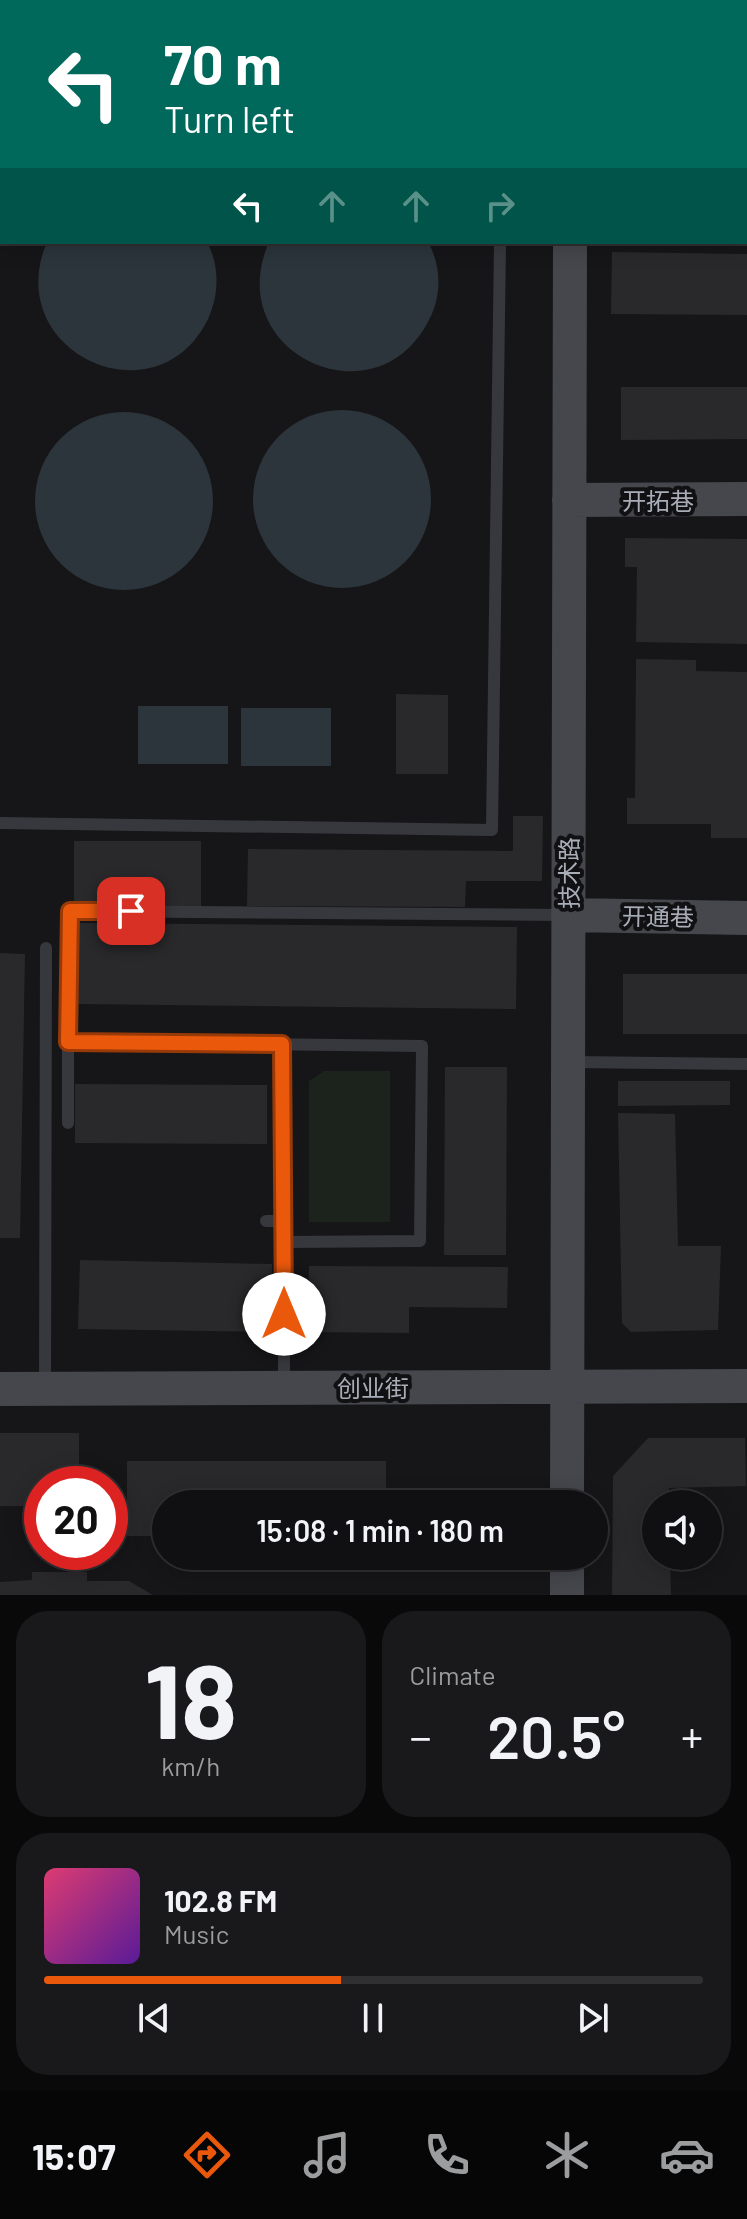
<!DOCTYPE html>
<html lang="en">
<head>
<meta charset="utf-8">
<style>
	:root { --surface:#101012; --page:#19191b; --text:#f1f3f6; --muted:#9c9d9f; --line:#303032; --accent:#ea580c }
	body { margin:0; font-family:Barlow,"Noto Sans SC",sans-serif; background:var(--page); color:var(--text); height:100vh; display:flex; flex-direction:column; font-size:30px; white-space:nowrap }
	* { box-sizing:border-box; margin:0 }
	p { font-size:26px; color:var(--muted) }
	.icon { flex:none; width:44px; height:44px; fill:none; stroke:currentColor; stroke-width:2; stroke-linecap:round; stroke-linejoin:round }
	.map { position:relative; height:1595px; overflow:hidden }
	.panel { display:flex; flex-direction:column; gap:16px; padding:16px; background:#09090a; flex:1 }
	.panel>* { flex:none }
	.top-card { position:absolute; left:0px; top:0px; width:748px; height:244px; box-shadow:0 4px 20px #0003,0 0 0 2px var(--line); background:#00695c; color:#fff; overflow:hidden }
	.tools { position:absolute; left:642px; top:1490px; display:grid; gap:16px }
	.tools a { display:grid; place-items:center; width:80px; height:80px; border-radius:50%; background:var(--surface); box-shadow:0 4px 20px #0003,0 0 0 2px var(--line); font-size:40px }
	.speed { position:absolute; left:24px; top:1466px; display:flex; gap:16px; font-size:40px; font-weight:700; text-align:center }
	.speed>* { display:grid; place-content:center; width:104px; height:104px; border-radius:50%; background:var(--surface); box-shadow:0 4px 20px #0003,0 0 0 2px var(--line); line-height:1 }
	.speed .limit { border:12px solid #d22; background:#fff; color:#111 }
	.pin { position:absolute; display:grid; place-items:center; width:68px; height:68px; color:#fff; margin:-34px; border-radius:16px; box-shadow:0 4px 12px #0006 }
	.me { position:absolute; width:88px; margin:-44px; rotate:0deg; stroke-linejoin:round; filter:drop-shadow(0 0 6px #0008) }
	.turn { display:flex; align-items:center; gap:28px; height:168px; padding:0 32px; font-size:36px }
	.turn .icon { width:104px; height:104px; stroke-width:2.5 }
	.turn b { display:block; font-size:56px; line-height:68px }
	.lanes { display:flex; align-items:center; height:76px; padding:0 32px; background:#0003; justify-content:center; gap:40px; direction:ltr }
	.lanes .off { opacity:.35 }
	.big { font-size:60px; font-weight:600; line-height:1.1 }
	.panel .tile { flex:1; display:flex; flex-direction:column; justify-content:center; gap:12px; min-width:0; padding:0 28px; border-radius:32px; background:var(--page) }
	.panel .dial { align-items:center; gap:0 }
	.dial b { font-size:104px; line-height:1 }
	.song { display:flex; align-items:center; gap:24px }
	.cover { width:96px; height:96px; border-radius:12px; background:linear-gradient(135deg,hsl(340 70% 55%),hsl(270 70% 35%)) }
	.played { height:8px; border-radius:4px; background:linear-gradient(90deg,var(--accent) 45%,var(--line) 45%) }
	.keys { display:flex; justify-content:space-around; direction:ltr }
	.heat { display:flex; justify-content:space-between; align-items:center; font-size:44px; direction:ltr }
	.panel .tiles { flex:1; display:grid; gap:16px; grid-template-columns:1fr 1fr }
	.tile:last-child { grid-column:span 2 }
	.trip { position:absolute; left:152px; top:1490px; width:456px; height:80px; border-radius:40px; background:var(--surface); box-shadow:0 4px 20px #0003,0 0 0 2px var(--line); font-weight:600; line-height:80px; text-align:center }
	.menu { display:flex; height:128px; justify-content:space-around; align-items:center; background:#060607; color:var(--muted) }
	.menu .icon { width:56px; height:56px }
	.menu .current { color:var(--accent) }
	.menu b { font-size:36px; color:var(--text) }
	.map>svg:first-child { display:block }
</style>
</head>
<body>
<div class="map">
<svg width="747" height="1595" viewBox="0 0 747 1595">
	<rect width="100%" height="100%" fill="#161618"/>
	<path fill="#1c231d" d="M0 0H490L492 2H2L0 101Z
		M324 1071H390V1222H309V1081Z"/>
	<path fill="#2c353c" d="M0 0H237V2H2L0 34Z
		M47 242H207C220 266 219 295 208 319 157 424 0 352 47 242Z
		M269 242H428C441 265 442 294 430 318 378 426 220 354 269 242Z
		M253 499a89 89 0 1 1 178 0a89 89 0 1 1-178 0Z
		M35 501a89 89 0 1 1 178 0a89 89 0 1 1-178 0Z
		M138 706H228V764H138Z
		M241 708H331V766H241Z"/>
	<path fill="#29292c" d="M612 252 747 254V315L611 314Z
		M621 387H747V439L621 440Z
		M625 538 747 539V644L636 642 637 567H625Z
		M636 659 696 660V671L747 672V838H711V824H627V798H635Z
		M396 694 448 695V774H396Z
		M513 816H543L542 881H466L465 907 247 906 248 849 513 851Z
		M74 841H201V907H74Z
		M79 923 517 927 516 1009 78 1004Z
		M0 953 25 954 20 1238H0Z
		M623 974H747V1034H623Z
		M445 1067H507L506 1255H444Z
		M618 1081H730V1105L618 1106Z
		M75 1084 267 1085V1144L75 1143Z
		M618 1113 675 1114 678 1246H721L718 1330 631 1332 622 1323Z
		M80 1260 272 1264 271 1332 78 1329Z
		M309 1266 508 1267 507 1308 409 1307V1333L308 1332Z
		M0 1433H79V1484H42V1506H0Z
		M648 1438H745L746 1486 669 1488 670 1504H656V1556H670L671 1595H612L613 1476Z
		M127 1461H386V1504H166V1536H127Z
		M32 1572H87V1581H129L153 1595H0V1582L32 1580Z"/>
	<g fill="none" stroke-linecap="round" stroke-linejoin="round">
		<path stroke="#37383d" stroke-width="12" d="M503 2V0
			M0 112H2
			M0 823 492 830 500 242
			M282 1044 284 1242
			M571 1062 747 1064
			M68 1123V1042
			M266 1221H284
			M284 1384V1242L420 1241 422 1046 68 1042 70 911 566 915
			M45 1385 46 948"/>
		<path stroke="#45474d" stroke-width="34" d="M570 2V0
			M746 18H747
			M569 500 747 499
			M568 915 747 918
			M0 1389 747 1386
			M567 1504 570 242
			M567 1595V1556"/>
	</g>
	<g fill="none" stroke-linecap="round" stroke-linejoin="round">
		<defs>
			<path id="route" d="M131 911H70L68 1042 282 1044 284 1314"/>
		</defs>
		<use href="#route" stroke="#983908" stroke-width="20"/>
		<use href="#route" stroke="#ea580c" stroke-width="14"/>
	</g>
	<g text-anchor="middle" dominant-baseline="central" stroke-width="8" stroke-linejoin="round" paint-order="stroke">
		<g font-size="24" fill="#a8adb8" stroke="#111113">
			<text x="658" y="500">开拓巷</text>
			<text transform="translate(568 873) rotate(-90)">技术路</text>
			<text transform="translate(658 916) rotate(1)">开通巷</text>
			<text x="373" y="1387">创业街</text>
		</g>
	</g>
</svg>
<div class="tools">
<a><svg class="icon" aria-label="sound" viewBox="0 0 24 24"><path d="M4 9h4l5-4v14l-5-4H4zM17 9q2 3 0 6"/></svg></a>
</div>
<div class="speed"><div class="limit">20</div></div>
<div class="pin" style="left:131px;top:911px;background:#d93025"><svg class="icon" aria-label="arrive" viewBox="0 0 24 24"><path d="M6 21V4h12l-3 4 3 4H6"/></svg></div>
<svg class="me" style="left:284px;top:1314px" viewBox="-20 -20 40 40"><circle r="19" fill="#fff"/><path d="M0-13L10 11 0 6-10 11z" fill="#ea580c"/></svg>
<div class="trip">15:08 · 1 min · 180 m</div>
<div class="top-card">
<div class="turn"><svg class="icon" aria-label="left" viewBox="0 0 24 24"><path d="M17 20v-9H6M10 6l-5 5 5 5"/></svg><div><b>70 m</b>Turn left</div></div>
<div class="lanes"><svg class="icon" aria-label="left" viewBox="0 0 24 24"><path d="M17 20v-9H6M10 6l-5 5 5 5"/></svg><svg class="icon off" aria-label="ahead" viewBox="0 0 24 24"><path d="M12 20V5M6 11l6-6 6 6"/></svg><svg class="icon off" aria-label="ahead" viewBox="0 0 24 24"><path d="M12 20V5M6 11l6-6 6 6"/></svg><svg class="icon off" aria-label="right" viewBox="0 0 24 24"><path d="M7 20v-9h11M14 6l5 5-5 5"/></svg></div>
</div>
</div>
<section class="panel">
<div class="tiles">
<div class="tile dial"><b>18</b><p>km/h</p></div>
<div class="tile"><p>Climate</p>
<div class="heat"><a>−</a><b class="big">20.5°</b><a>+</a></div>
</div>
<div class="tile">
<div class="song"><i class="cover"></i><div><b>102.8 FM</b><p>Music</p></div></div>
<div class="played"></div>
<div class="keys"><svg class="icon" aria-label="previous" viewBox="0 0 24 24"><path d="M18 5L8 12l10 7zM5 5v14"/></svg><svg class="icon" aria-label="pause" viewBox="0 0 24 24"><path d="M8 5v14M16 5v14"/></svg><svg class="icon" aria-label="next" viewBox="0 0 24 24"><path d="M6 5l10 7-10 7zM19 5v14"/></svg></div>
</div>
</div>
</section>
<nav class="menu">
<b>15:07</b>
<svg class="icon current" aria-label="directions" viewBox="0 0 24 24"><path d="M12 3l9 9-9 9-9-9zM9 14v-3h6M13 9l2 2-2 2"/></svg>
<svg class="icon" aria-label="music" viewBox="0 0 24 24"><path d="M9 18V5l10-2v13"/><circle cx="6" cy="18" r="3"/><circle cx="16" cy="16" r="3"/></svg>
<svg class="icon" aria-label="phone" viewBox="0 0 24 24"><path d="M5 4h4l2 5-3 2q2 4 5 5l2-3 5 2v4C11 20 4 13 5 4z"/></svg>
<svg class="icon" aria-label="climate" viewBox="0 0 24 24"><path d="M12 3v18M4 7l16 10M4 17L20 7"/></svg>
<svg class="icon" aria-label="car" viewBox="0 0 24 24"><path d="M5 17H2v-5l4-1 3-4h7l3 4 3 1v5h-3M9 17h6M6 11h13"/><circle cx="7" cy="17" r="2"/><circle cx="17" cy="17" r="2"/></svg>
</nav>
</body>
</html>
